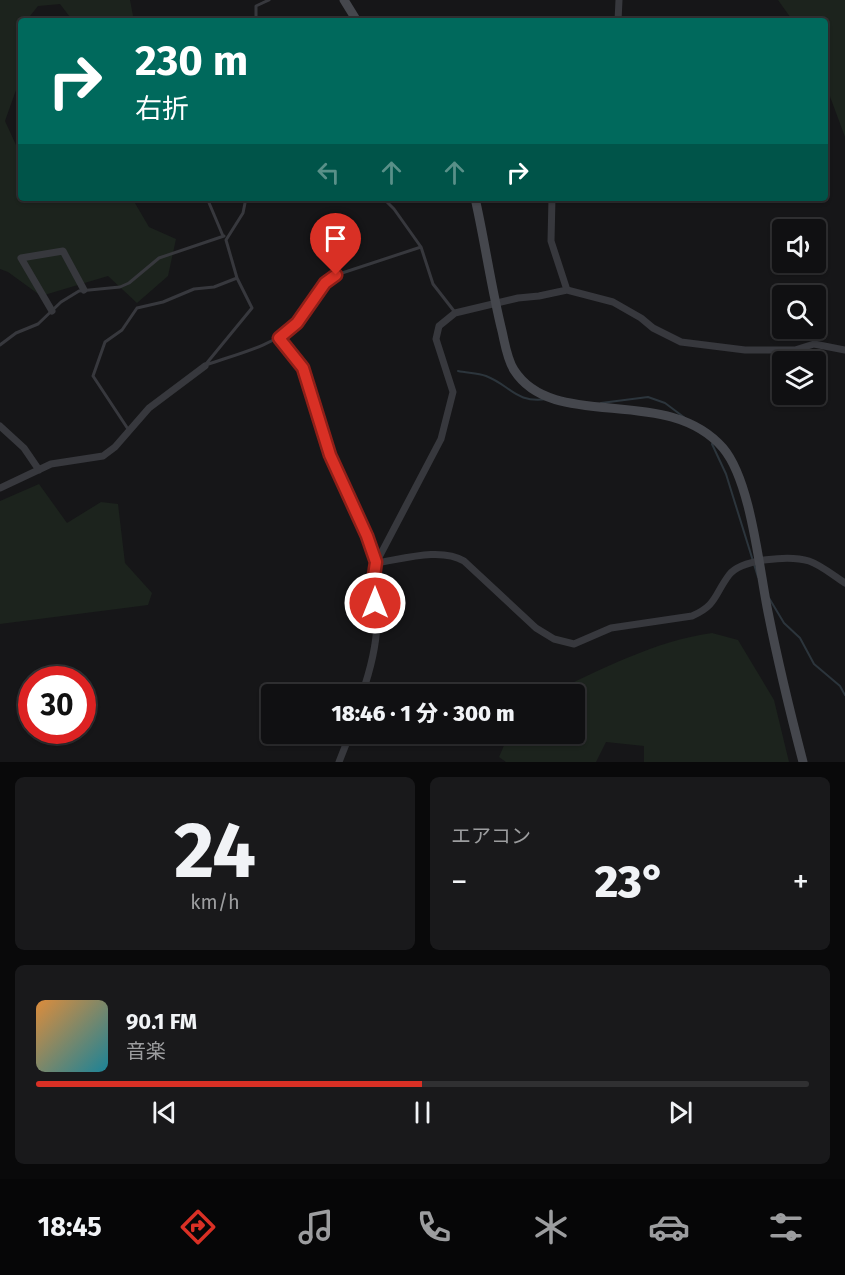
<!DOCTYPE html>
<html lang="ja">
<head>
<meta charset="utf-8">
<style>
	:root { --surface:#101012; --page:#19191b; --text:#f1f3f6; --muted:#9c9d9f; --line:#303032; --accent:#d93025 }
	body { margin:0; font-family:"Fira Sans","Noto Sans JP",sans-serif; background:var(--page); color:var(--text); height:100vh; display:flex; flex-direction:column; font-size:22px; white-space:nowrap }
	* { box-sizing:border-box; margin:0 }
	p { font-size:20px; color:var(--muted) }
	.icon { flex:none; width:33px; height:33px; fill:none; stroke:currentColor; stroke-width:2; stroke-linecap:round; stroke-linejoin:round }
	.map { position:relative; height:762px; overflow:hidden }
	.drawer { display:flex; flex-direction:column; gap:15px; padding:15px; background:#09090a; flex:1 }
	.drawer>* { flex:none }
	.banner { position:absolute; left:18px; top:18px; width:810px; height:183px; border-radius:6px; box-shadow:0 2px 4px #0004,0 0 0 2px var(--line); background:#00695c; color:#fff; overflow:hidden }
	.fabs { position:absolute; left:772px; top:219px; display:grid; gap:12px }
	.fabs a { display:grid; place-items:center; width:54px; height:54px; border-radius:6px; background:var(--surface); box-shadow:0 2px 4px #0004,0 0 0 2px var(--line); font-size:30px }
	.speed { position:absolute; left:18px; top:666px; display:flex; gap:12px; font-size:30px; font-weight:700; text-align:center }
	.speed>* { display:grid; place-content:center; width:78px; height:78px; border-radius:50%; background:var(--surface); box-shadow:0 2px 4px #0004,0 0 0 2px var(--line); line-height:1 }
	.speed .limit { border:9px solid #d22; background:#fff; color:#111 }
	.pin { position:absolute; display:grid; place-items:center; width:51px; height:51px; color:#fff; margin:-62px -26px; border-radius:50% 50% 50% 0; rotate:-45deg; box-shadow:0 0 6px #0007 }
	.pin .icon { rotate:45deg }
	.me { position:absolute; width:66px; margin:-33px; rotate:0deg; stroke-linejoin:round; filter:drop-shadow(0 0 4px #0008) }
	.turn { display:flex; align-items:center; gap:21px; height:126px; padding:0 18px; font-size:27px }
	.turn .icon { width:78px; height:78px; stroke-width:2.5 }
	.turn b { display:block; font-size:42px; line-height:51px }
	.lanes { display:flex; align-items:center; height:57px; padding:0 18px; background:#0003; justify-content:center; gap:30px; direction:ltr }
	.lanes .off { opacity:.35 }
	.big { font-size:45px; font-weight:800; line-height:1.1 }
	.drawer .widget { flex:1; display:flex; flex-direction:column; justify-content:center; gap:9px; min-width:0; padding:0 21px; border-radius:9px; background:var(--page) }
	.drawer .dial { align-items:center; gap:0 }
	.dial b { font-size:78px; line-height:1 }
	.song { display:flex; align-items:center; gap:18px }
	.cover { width:72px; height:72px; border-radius:9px; background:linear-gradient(135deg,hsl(30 70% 55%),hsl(190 70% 35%)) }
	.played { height:6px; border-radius:3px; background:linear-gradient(90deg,var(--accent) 50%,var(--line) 50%) }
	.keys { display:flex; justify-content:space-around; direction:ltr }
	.heat { display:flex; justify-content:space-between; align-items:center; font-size:33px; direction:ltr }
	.drawer .tiles { flex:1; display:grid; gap:15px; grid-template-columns:1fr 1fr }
	.widget:last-child { grid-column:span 2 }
	.trip { position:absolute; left:261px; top:684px; width:324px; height:60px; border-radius:6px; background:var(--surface); box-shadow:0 2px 4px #0004,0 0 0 2px var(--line); font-weight:800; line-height:60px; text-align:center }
	.tabs { display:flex; height:96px; justify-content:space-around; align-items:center; background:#060607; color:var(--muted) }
	.tabs .icon { width:42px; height:42px }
	.tabs .current { color:var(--accent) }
	.tabs b { font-size:27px; color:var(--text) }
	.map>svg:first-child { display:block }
</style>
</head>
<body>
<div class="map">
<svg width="845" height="762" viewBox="0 0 845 762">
	<rect width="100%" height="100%" fill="#161618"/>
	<path fill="#1c231d" d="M0 0H130L134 21H73L60 4 38 6 26 21H21L19 30 21 76 5 121 21 156V198H132L149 227 176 239 168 276 137 303 108 276 41 296 8 272 0 269Z
		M778 0H845V137L825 83V21H793Z
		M39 484 67 523 101 502 118 504 125 563 152 593 148 605 0 624V501Z
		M712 633 738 640 774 700 789 762H644V746L606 742 596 762H506L499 757 509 734H574V694H548C601 670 654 641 712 633Z"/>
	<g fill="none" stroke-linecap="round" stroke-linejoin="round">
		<path stroke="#2c353c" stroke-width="2" d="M458 371C467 373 478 373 486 376 510 385 516 404 547 399
			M601 403 648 397 665 403 685 418
			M712 444 726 474 758 577
			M769 598 784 623 800 638 814 664 840 686 845 695"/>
		<path stroke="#37383d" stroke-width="3" d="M256 21V6L269 0
			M207 198 223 236
			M383 198 394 209 421 247 433 284 454 311
			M0 345 16 333 38 324 61 302 79 291 120 287 129 283 159 258 224 236
			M206 364 252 308 237 278 226 240 243 213 246 198
			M206 365C236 354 271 347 295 325 311 310 318 288 336 275L421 247
			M128 429 93 376 105 342 122 330 137 308 163 302 194 289 214 287 237 278"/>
		<path stroke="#37383d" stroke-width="7" d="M618 21 619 0
			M552 198 551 241 567 290
			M52 311 21 258 63 251 84 290
			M279 338 303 368 330 455 367 535 376 563
			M0 426 24 448 39 470
			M0 488 51 464 103 456 115 447 149 408 205 366
			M376 563C403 559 441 547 464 561L536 628 554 639 574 644 611 628 692 616C717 605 714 595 729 575 741 559 790 555 809 561 821 565 834 576 845 583
			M362 694C370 671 376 649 377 624 377 602 372 585 376 563L441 439 453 392 436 339 439 326 455 313 518 298 539 296 567 290 613 302 641 318 653 328 681 342 745 350H795L814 344 845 350
			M339 762 350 734"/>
		<path stroke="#45474d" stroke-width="9" d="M344 0 357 21
			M475 198C485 242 491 287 502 331 505 344 507 359 514 370 554 433 667 383 723 448 751 481 759 568 768 612 778 662 790 712 803 762"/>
	</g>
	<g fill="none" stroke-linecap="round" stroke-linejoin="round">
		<defs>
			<path id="route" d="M336 275 325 283 297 323 279 338 303 368 330 455 367 536 376 562 373 583 375 603"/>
		</defs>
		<use href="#route" stroke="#8d1f18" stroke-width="15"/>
		<use href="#route" stroke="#d93025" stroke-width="10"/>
	</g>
</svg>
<div class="fabs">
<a><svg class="icon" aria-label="sound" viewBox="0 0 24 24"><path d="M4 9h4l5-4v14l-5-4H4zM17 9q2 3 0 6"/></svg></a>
<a><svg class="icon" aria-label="search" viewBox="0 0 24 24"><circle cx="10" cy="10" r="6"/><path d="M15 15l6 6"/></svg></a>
<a><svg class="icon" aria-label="layers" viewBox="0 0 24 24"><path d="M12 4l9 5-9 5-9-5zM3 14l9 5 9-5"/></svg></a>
</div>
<div class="speed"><div class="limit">30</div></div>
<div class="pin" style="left:336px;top:275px;background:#d93025"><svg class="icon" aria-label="arrive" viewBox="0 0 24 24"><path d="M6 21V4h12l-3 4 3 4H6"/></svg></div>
<svg class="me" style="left:375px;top:603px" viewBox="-20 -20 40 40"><circle r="17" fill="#d93025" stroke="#fff" stroke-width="3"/><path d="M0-11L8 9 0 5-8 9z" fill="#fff"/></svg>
<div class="trip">18:46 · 1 分 · 300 m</div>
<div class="banner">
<div class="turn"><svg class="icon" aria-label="right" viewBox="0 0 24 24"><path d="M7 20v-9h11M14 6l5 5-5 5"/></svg><div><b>230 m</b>右折</div></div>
<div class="lanes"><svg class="icon off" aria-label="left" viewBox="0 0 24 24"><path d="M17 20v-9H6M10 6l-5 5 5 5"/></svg><svg class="icon off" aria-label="ahead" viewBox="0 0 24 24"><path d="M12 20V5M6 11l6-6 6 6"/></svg><svg class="icon off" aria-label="ahead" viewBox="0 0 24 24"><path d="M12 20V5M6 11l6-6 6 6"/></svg><svg class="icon" aria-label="right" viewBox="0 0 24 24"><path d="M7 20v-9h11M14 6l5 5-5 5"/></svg></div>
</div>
</div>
<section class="drawer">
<div class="tiles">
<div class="widget dial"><b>24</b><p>km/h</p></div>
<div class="widget"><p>エアコン</p>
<div class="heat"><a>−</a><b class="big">23°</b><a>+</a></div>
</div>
<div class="widget">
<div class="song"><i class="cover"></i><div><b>90.1 FM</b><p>音楽</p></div></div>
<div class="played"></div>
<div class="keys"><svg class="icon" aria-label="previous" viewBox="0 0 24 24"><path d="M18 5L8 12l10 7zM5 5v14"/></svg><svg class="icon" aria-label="pause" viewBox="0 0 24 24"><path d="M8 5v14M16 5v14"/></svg><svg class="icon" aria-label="next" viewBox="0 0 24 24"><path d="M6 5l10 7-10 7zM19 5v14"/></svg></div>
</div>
</div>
</section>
<nav class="tabs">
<b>18:45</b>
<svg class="icon current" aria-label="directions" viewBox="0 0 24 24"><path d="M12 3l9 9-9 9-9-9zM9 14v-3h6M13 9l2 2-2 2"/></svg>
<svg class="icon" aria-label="music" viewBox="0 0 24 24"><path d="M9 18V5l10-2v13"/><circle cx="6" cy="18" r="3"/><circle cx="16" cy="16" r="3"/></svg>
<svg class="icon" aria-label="phone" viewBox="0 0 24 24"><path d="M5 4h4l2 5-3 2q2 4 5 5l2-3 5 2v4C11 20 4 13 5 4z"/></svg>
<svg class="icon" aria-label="climate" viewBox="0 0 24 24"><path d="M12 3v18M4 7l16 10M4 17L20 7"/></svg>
<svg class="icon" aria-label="car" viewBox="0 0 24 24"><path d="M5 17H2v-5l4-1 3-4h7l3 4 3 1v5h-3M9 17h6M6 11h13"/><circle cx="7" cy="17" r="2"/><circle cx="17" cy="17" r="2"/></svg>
<svg class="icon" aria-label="filters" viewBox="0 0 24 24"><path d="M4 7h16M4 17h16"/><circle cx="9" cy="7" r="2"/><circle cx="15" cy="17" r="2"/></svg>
</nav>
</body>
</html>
